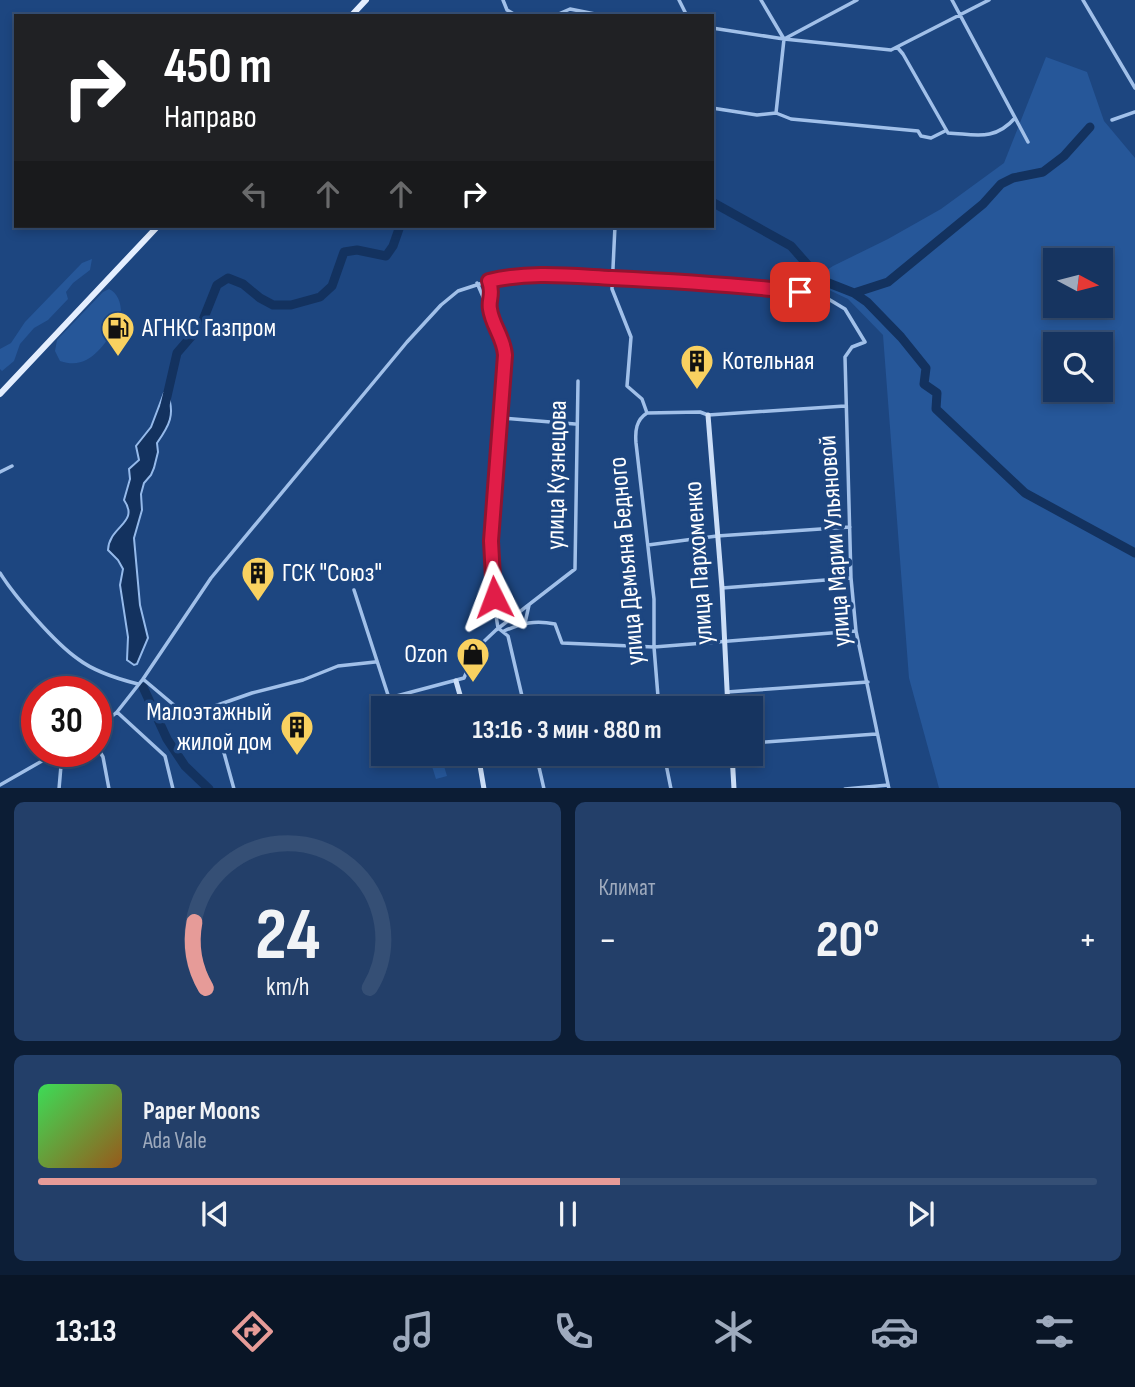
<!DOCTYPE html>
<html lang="ru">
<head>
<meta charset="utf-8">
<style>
	:root { --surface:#163460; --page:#233f69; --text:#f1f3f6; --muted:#9eaabd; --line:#354f75; --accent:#e69b98 }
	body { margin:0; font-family:"Sofia Sans Condensed",sans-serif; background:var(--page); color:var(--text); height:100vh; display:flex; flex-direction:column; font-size:26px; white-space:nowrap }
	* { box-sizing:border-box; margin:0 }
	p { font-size:23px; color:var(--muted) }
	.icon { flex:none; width:38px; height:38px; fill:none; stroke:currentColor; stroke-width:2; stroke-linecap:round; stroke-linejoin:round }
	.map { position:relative; height:788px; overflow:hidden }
	.details { display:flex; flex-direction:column; gap:14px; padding:14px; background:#0c1d35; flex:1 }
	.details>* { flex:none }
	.guide { position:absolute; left:14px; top:14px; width:700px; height:214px; border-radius:0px; box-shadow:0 4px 10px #0003,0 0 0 2px var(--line); background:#202124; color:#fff; overflow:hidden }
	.needle { width:46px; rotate:97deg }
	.tools { position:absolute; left:1043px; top:248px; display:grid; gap:14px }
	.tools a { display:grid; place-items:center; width:70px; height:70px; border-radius:0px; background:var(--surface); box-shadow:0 4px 10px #0003,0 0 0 2px var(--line); font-size:35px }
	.speed { position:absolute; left:21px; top:676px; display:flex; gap:14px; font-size:35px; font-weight:700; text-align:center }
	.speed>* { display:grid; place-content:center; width:91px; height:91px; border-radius:50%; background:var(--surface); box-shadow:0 4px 10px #0003,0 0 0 2px var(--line); line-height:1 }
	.speed .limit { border:10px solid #d22; background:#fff; color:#111 }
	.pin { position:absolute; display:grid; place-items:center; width:60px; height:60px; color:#fff; margin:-30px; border-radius:14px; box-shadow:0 4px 10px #0006 }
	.me { position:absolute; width:77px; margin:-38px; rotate:357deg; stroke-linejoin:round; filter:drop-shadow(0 0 5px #0008) }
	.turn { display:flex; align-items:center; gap:24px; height:147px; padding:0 35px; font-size:32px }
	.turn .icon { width:91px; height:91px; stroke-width:2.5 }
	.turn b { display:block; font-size:49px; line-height:60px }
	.lanes { display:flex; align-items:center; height:66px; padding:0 35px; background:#0003; justify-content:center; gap:35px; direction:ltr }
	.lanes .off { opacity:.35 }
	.big { font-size:52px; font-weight:700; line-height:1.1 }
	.details .tile { flex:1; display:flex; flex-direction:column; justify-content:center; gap:10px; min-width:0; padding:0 24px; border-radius:10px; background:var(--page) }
	.details .dial { align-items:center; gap:0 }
	.dial svg { height:182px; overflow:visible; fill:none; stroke:var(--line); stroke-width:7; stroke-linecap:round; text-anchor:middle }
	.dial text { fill:var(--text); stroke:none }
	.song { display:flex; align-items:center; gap:21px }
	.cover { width:84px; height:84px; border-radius:10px; background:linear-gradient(135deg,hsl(130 70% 55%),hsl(30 70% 35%)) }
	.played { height:7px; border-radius:4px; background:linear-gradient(90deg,var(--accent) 55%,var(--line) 55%) }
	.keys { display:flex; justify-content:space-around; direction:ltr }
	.heat { display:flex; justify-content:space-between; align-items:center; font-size:38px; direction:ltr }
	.details .tiles { flex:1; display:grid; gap:14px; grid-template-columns:1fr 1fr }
	.tile:last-child { grid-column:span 2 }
	.trip { position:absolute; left:371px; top:696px; width:392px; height:70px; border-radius:0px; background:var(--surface); box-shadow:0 4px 10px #0003,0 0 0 2px var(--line); font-weight:700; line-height:70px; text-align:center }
	.menu { display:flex; height:112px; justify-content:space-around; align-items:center; background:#091526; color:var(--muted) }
	.menu .icon { width:49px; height:49px }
	.menu .on { color:var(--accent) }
	.menu b { font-size:32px; color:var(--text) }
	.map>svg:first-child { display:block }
</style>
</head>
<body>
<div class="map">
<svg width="1135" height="789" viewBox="0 0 1135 789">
	<rect width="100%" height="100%" fill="#1d4680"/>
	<path fill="#265799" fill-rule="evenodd" d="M1046 57 1087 72 1104 121 1135 158V788H939L909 678 883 335 848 299 810 281 833 266 888 239 941 209 1004 163ZM1055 261H1101V306H1055ZM1055 345H1101V390H1055Z
		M92 259 90 270 73 283 66 292 68 299 48 320 34 328 20 344 14 361 2 371 0 369V349L11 343 25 322 82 263Z
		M109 289C122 295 123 314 119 326 101 346 90 371 60 361L55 351 57 340 103 292Z
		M441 756 447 776 436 779 430 760Z"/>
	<path fill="#13325f" stroke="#95baeb" stroke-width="2" d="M164 393H167C176 414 169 426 157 443L158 452 154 468 151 475 144 483 141 494 142 510 134 538 140 605 148 638 137 664 134 665 127 660 128 637 120 585 123 569 118 560 108 550C109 526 140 523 124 500L130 479 129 469 139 460 136 446 151 427Z"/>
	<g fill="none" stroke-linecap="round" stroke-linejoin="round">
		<path stroke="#13325f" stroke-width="9" d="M712 202 791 246 821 280 854 293 867 302 901 337 926 368 924 384 937 393 936 409 1025 493 1135 553
			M854 293 888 282 983 204 1001 184 1013 178 1043 172 1064 156 1090 127
			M203 320 217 285 228 278 243 284 260 298 273 305H291L320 297 332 286 344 252 357 250 386 256 393 246 400 226
			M165 405 177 353 196 331
			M143 687 167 739 185 766 209 789"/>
		<path stroke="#a1c0e9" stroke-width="3.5" d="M503 0 507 10 517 16
			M679 0 687 16
			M761 0 784 39 776 113
			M952 0 1028 142
			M1083 0 1135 88
			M554 16 570 9 605 16
			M712 28 784 39 891 50 989 0
			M786 38 857 0
			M897 47 903 54 948 133C974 134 994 142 1015 118
			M712 108 757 115 776 113 791 119 918 131 921 136 931 138 945 131
			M1112 120 1135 112
			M615 226 612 289 631 337 627 386 642 399 647 413 700 412 708 415 845 406
			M477 283 505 347 491 541 493 597 498 628 508 636 525 709
			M489 307 492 299 489 280
			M647 413C636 420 635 431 636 443L654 599V647L659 709
			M501 418 575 424
			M0 472 12 466
			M648 545 717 536 850 527
			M0 573C15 597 55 643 78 659 95 672 118 679 138 684
			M722 588 851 578
			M354 590 389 698 464 678 477 648 496 630 575 569 578 381
			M525 623 529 605
			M504 631C522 623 535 620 555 624L562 643 654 647 856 631
			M143 679 181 711 192 714 252 693 303 680 338 666 375 662
			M727 692 868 682
			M658 699 689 697
			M117 712 165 756 173 789
			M96 730 117 712 143 679 211 578 407 342 441 305 458 291 498 278 549 275 732 284 800 292 825 297 845 309 865 342 852 347 845 357 851 578 856 631 889 789
			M221 742 234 789
			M751 743 876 734
			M96 745 103 757 109 789
			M536 754 544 789
			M664 754 671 789
			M479 762 584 754
			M0 785 42 761 66 751
			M59 789 62 754
			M845 789 888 785"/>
		<path stroke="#ccdef7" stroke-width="5" d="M708 415 722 588 728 709
			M456 681 464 709
			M478 754 484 789
			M732 754 734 789"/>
		<path stroke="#e4eefe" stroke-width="6" d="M351 16 366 0
			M0 394 158 226"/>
	</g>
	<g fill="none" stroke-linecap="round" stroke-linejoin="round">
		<defs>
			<path id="route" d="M494 597 491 541 505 355C504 338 492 325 490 309 488 300 494 294 489 281 530 271 572 276 612 278 675 281 737 285 800 292"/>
		</defs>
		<use href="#route" stroke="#92132f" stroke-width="18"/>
		<use href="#route" stroke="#e11d48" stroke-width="12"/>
	</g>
	<defs>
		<symbol id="fuel-pin" viewBox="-11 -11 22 30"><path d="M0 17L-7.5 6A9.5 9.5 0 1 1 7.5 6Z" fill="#f9d160" stroke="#1d4680"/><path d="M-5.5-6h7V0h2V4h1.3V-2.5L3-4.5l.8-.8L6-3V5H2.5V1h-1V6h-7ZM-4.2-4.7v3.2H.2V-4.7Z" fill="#111"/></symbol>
		<symbol id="building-pin" viewBox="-11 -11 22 30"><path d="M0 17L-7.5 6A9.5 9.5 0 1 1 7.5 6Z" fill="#f9d160" stroke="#1d4680"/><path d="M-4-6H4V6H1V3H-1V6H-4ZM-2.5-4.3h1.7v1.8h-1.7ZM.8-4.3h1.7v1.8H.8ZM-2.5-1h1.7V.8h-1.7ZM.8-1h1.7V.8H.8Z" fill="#111"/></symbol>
		<symbol id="shop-pin" viewBox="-11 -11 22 30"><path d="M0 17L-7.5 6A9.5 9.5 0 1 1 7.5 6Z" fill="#f9d160" stroke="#1d4680"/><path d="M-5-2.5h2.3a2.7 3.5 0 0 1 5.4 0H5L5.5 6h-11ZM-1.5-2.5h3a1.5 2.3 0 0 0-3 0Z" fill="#111"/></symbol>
	</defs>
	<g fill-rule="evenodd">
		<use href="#fuel-pin" x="99" y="309" width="38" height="52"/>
		<use href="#building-pin" x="678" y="342" width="38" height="52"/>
		<use href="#building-pin" x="239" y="554" width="38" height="52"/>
		<use href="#shop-pin" x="454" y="635" width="38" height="52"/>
		<use href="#building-pin" x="278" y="708" width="38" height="52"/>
	</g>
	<g text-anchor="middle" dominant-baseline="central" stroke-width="7" stroke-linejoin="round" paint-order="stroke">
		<g font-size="26" fill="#fff" stroke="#1d4680" text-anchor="start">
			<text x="142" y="328">АГНКС Газпром</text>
			<text x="722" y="361">Котельная</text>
			<text x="282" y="573">ГСК "Союз"</text>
			<text x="448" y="654" text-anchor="end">Ozon</text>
			<text x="272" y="712" text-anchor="end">Малоэтажный<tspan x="272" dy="30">жилой дом</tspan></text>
		</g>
		<g font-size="26" fill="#fff" stroke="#1d4680">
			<text transform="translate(557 475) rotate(-89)">улица Кузнецова</text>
			<text transform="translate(835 541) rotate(-94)">улица Марии Ульяновой</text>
			<text transform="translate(627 561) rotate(-95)">улица Демьяна Бедного</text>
			<text transform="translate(699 563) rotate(-94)">улица Пархоменко</text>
		</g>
	</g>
</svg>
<div class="tools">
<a><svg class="needle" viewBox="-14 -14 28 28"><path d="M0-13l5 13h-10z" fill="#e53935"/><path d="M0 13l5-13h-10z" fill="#9eaabd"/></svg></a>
<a><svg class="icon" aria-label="search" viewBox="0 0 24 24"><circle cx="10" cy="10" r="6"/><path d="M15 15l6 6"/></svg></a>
</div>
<div class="speed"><div class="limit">30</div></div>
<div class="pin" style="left:800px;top:292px;background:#d93025"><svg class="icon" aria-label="arrive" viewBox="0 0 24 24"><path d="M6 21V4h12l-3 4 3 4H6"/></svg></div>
<svg class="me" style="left:494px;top:597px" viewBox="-20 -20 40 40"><path d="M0-17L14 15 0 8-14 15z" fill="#e11d48" stroke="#fff" stroke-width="4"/></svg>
<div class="trip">13:16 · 3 мин · 880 m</div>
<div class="guide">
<div class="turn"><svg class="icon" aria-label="right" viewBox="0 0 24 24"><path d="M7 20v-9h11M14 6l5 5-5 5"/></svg><div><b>450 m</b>Направо</div></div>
<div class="lanes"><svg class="icon off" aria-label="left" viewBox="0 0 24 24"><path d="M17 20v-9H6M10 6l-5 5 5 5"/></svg><svg class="icon off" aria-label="ahead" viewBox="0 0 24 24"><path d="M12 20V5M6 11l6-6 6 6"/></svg><svg class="icon off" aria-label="ahead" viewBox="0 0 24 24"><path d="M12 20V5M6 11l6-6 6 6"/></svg><svg class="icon" aria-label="right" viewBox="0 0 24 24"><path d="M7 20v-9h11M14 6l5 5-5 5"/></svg></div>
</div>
</div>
<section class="details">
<div class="tiles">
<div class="tile dial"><svg viewBox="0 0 100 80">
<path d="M14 69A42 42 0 1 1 86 69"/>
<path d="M14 69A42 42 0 0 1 9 40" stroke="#e69b98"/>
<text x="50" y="56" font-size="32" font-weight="700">24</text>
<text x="50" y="72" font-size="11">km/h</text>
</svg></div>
<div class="tile"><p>Климат</p>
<div class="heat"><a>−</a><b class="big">20°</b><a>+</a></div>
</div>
<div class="tile">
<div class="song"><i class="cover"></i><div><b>Paper Moons</b><p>Ada Vale</p></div></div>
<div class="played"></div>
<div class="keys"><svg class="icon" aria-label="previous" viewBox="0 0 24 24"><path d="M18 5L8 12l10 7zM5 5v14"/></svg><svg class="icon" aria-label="pause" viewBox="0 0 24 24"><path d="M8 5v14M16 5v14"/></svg><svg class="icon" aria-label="next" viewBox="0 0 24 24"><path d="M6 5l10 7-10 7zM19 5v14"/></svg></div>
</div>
</div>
</section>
<nav class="menu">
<b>13:13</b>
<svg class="icon on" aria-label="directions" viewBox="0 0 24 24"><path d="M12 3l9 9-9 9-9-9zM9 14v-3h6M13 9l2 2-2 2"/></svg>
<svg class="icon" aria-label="music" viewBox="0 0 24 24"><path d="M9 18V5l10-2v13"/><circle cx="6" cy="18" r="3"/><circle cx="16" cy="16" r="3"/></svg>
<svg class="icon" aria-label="phone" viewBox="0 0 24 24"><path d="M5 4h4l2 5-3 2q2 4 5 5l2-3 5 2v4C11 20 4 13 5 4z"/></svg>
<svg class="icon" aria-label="climate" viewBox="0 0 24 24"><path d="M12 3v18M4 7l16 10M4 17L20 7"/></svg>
<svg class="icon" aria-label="car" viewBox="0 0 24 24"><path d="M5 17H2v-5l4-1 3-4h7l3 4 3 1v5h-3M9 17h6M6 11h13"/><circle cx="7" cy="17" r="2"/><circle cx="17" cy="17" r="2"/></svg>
<svg class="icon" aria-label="filters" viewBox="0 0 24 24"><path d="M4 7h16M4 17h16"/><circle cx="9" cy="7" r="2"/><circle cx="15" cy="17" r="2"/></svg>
</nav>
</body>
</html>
